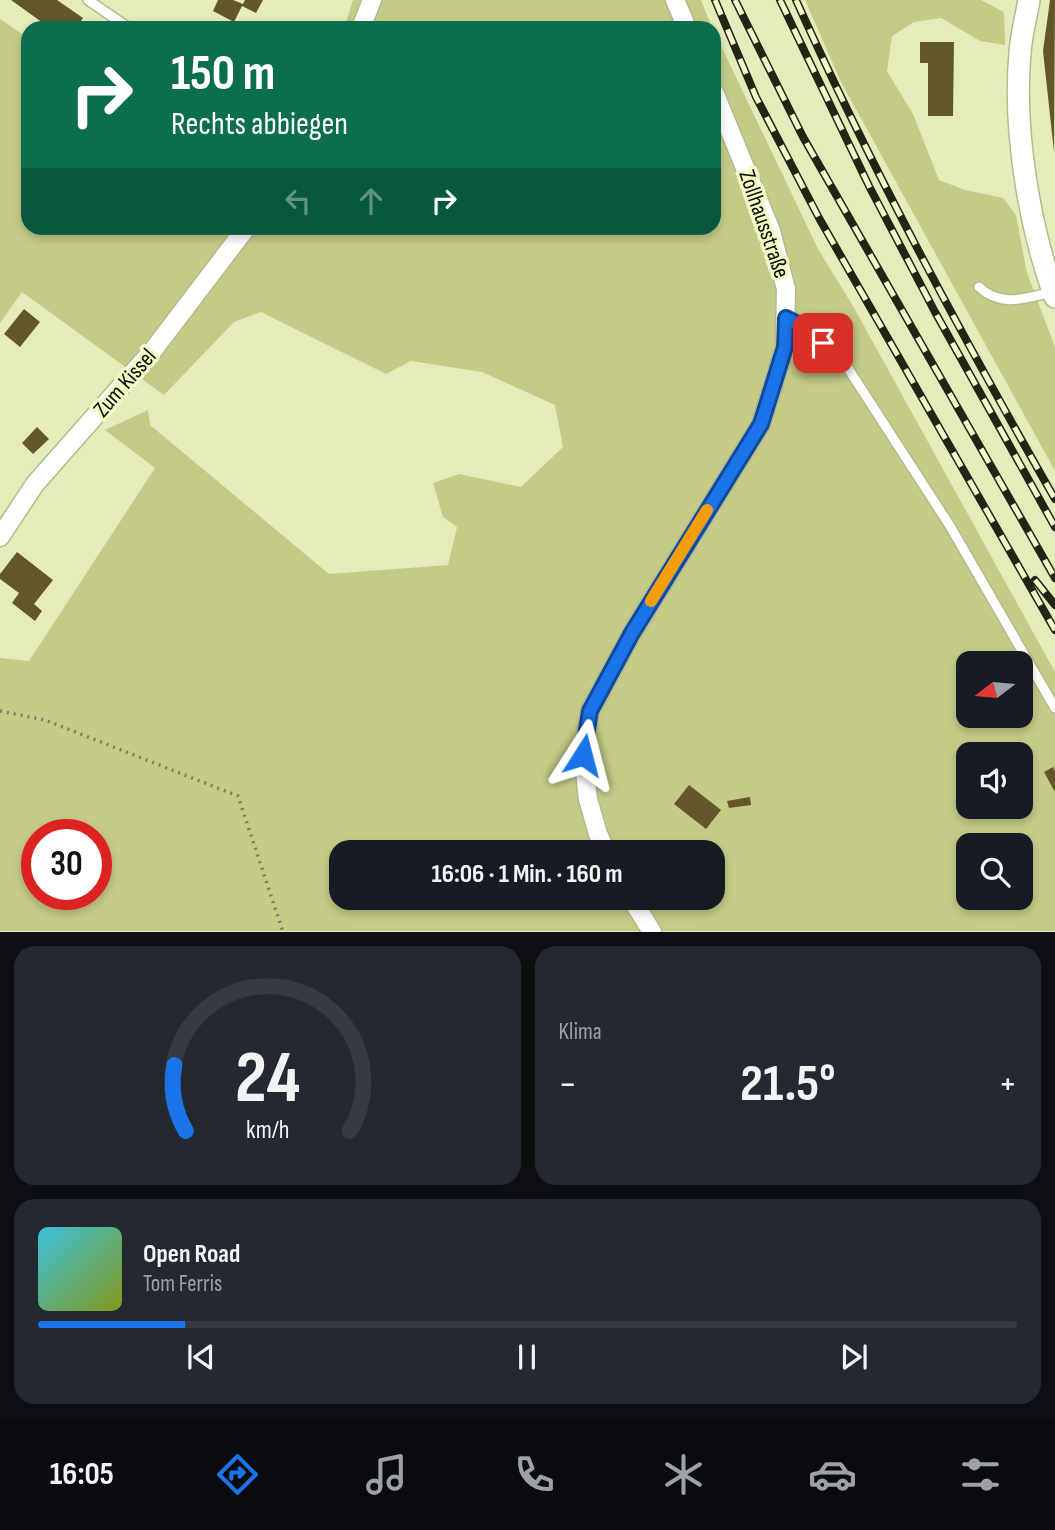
<!DOCTYPE html>
<html lang="de">
<head>
<meta charset="utf-8">
<style>
	:root { --surface:#171b24; --page:#242831; --text:#f1f3f6; --muted:#9ea1a6; --line:#363941; --accent:#1a73e8 }
	body { margin:0; font-family:"Sofia Sans Condensed",sans-serif; background:var(--page); color:var(--text); height:100vh; display:flex; flex-direction:column; font-size:26px; white-space:nowrap }
	* { box-sizing:border-box; margin:0 }
	p { font-size:23px; color:var(--muted) }
	.icon { flex:none; width:38px; height:38px; fill:none; stroke:currentColor; stroke-width:2; stroke-linecap:round; stroke-linejoin:round }
	.map { position:relative; height:932px; overflow:hidden }
	.details { display:flex; flex-direction:column; gap:14px; padding:14px; background:#0d0f14; flex:1 }
	.details>* { flex:none }
	.guide { position:absolute; left:21px; top:21px; width:700px; height:214px; border-radius:21px; box-shadow:0 4px 10px #0003; background:#0b6e4f; color:#fff; overflow:hidden }
	.needle { width:46px; rotate:254deg }
	.fabs { position:absolute; left:956px; top:651px; display:grid; gap:14px }
	.fabs a { display:grid; place-items:center; width:77px; height:77px; border-radius:14px; background:var(--surface); box-shadow:0 4px 10px #0003; font-size:35px }
	.speed { position:absolute; left:21px; top:819px; display:flex; gap:14px; font-size:35px; font-weight:700; text-align:center }
	.speed>* { display:grid; place-content:center; width:91px; height:91px; border-radius:50%; background:var(--surface); box-shadow:0 4px 10px #0003; line-height:1 }
	.speed .limit { border:10px solid #d22; background:#fff; color:#111 }
	.pin { position:absolute; display:grid; place-items:center; width:60px; height:60px; color:#fff; margin:-30px; border-radius:14px; box-shadow:0 4px 10px #0006 }
	.me { position:absolute; width:77px; margin:-38px; rotate:9deg; stroke-linejoin:round; filter:drop-shadow(0 0 5px #0008) }
	.turn { display:flex; align-items:center; gap:24px; height:147px; padding:0 35px; font-size:32px }
	.turn .icon { width:91px; height:91px; stroke-width:2.5 }
	.turn b { display:block; font-size:49px; line-height:60px }
	.lanes { display:flex; align-items:center; height:66px; padding:0 35px; background:#0003; justify-content:center; gap:35px; direction:ltr }
	.lanes .off { opacity:.35 }
	.big { font-size:52px; font-weight:700; line-height:1.1 }
	.details .card { flex:1; display:flex; flex-direction:column; justify-content:center; gap:10px; min-width:0; padding:0 24px; border-radius:21px; background:var(--page) }
	.details .dial { align-items:center; gap:0 }
	.dial svg { height:182px; overflow:visible; fill:none; stroke:var(--line); stroke-width:7; stroke-linecap:round; text-anchor:middle }
	.dial text { fill:var(--text); stroke:none }
	.song { display:flex; align-items:center; gap:21px }
	.cover { width:84px; height:84px; border-radius:10px; background:linear-gradient(135deg,hsl(190 70% 55%),hsl(70 70% 35%)) }
	.played { height:7px; border-radius:4px; background:linear-gradient(90deg,var(--accent) 15%,var(--line) 15%) }
	.keys { display:flex; justify-content:space-around; direction:ltr }
	.heat { display:flex; justify-content:space-between; align-items:center; font-size:38px; direction:ltr }
	.details .tiles { flex:1; display:grid; gap:14px; grid-template-columns:1fr 1fr }
	.card:last-child { grid-column:span 2 }
	.trip { position:absolute; left:329px; top:840px; width:396px; height:70px; border-radius:21px; background:var(--surface); box-shadow:0 4px 10px #0003; font-weight:700; line-height:70px; text-align:center }
	.tab-bar { display:flex; height:112px; justify-content:space-around; align-items:center; background:#090b0e; color:var(--muted) }
	.tab-bar .icon { width:49px; height:49px }
	.tab-bar .active { color:var(--accent) }
	.tab-bar b { font-size:32px; color:var(--text) }
	.map>svg:first-child { display:block }
</style>
</head>
<body>
<div class="map">
<svg width="1055" height="932" viewBox="0 0 1055 932">
	<rect width="100%" height="100%" fill="#e6ebbb"/>
	<path fill="#c5cb87" fill-rule="evenodd" d="M353 0H701L712 28H344Z
		M805 0H981L1004 12 1005 45 980 41 941 18 914 22 892 36 887 71 913 114 939 180 965 190 1003 198 1016 215 1027 273 1055 347V471L841 82Z
		M0 19 28 38V228H714V31L818 249 853 306 1055 672V931H0V658L29 661 155 468 105 430 148 410 150 425 329 574 448 565 457 527 443 517 433 483 459 474 521 487 563 447 555 405 482 372 411 361 386 374 261 312 234 322 164 395 22 292 0 323ZM968 663H1020V716H968ZM968 754H1020V807H968ZM37 835H96V894H37ZM968 845H1020V898H968ZM341 852H712V898H341Z"/>
	<path fill="#63562b" d="M11 0H57L83 18 76 28H50Z
		M218 0H233L243 4 245 0H263L256 13 242 6 234 22 213 11Z
		M1050 0H1055L1054 152 1043 51Z
		M920 42H954L953 116H928V63H920Z
		M24 309 40 322 20 347 4 334Z
		M37 427 49 439 33 454 22 443Z
		M17 552 53 580 34 604 42 611 35 621 12 603 19 593 0 579V574Z
		M1053 767 1055 771V792L1044 772Z
		M689 785 721 810 706 829 674 804Z
		M750 797 751 805 729 808 727 801Z"/>
	<g fill="none" stroke-linecap="round" stroke-linejoin="round">
		<defs>
			<path id="service" d="M88 0 129 28
				M979 287C1002 308 1025 298 1053 292
				M786 318 804 327 842 359 950 526 1055 708"/>
			<path id="minor" d="M675 0 687 28
				M361 28 372 0
				M0 537 35 484 154 349 246 228
				M606 852 598 834 588 799 583 755 590 711 632 633 761 424 785 347 786 289 771 231 714 92
				M631 898 652 932"/>
			<path id="tertiary" d="M1029 0C1026 18 1021 35 1020 53 1013 129 1029 226 1055 297"/>
		</defs>
		<use href="#service" stroke="#b5ba8b" stroke-width="12"/>
		<use href="#minor" stroke="#b5ba8b" stroke-width="21"/>
		<use href="#tertiary" stroke="#b5ba8b" stroke-width="24"/>
		<path stroke="#7b7e5f" stroke-width="3.5" stroke-dasharray="2 5" stroke-linecap="butt" d="M0 711 45 720 238 796 283 932"/>
		<use href="#service" stroke="#fff" stroke-width="9"/>
		<use href="#minor" stroke="#fff" stroke-width="18"/>
		<use href="#tertiary" stroke="#fff" stroke-width="21"/>
		<defs>
			<path id="rail" d="M715 0 756 97 819 218 1055 630
				M735 0 803 137 1055 578
				M780 0 869 186 935 312 1055 527
				M796 0C873 171 962 336 1055 499
				M1035 580 1055 605"/>
		</defs>
		<use href="#rail" stroke="#232514" stroke-width="8"/>
		<use href="#rail" stroke="#f3f8c8" stroke-width="5" stroke-dasharray="16" stroke-linecap="butt"/>
	</g>
	<g fill="none" stroke-linecap="round" stroke-linejoin="round">
		<defs>
			<path id="route" d="M583 755 590 711 632 633 761 424 785 347 786 318 804 327 823 343"/>
		</defs>
		<use href="#route" stroke="#114b97" stroke-width="18"/>
		<use href="#route" stroke="#1a73e8" stroke-width="12"/>
		<path stroke="#f59e0b" stroke-width="12" d="M651 601 707 510"/>
	</g>
	<g text-anchor="middle" dominant-baseline="central" stroke-width="7" stroke-linejoin="round" paint-order="stroke">
		<g font-size="23" fill="#0d0e01" stroke="#f3f8c8">
			<text transform="translate(764 224) rotate(71)">Zollhausstraße</text>
			<text transform="translate(125 383) rotate(-49)">Zum Kissel</text>
		</g>
	</g>
</svg>
<div class="fabs">
<a><svg class="needle" viewBox="-14 -14 28 28"><path d="M0-13l5 13h-10z" fill="#e53935"/><path d="M0 13l5-13h-10z" fill="#9ea1a6"/></svg></a>
<a><svg class="icon" aria-label="sound" viewBox="0 0 24 24"><path d="M4 9h4l5-4v14l-5-4H4zM17 9q2 3 0 6"/></svg></a>
<a><svg class="icon" aria-label="search" viewBox="0 0 24 24"><circle cx="10" cy="10" r="6"/><path d="M15 15l6 6"/></svg></a>
</div>
<div class="speed"><div class="limit">30</div></div>
<div class="pin" style="left:823px;top:343px;background:#d93025"><svg class="icon" aria-label="arrive" viewBox="0 0 24 24"><path d="M6 21V4h12l-3 4 3 4H6"/></svg></div>
<svg class="me" style="left:583px;top:755px" viewBox="-20 -20 40 40"><path d="M0-17L14 15 0 8-14 15z" fill="#1a73e8" stroke="#fff" stroke-width="4"/></svg>
<div class="trip">16:06 · 1 Min. · 160 m</div>
<div class="guide">
<div class="turn"><svg class="icon" aria-label="right" viewBox="0 0 24 24"><path d="M7 20v-9h11M14 6l5 5-5 5"/></svg><div><b>150 m</b>Rechts abbiegen</div></div>
<div class="lanes"><svg class="icon off" aria-label="left" viewBox="0 0 24 24"><path d="M17 20v-9H6M10 6l-5 5 5 5"/></svg><svg class="icon off" aria-label="ahead" viewBox="0 0 24 24"><path d="M12 20V5M6 11l6-6 6 6"/></svg><svg class="icon" aria-label="right" viewBox="0 0 24 24"><path d="M7 20v-9h11M14 6l5 5-5 5"/></svg></div>
</div>
</div>
<section class="details">
<div class="tiles">
<div class="card dial"><svg viewBox="0 0 100 80">
<path d="M14 69A42 42 0 1 1 86 69"/>
<path d="M14 69A42 42 0 0 1 9 40" stroke="#1a73e8"/>
<text x="50" y="56" font-size="32" font-weight="700">24</text>
<text x="50" y="72" font-size="11">km/h</text>
</svg></div>
<div class="card"><p>Klima</p>
<div class="heat"><a>−</a><b class="big">21.5°</b><a>+</a></div>
</div>
<div class="card">
<div class="song"><i class="cover"></i><div><b>Open Road</b><p>Tom Ferris</p></div></div>
<div class="played"></div>
<div class="keys"><svg class="icon" aria-label="previous" viewBox="0 0 24 24"><path d="M18 5L8 12l10 7zM5 5v14"/></svg><svg class="icon" aria-label="pause" viewBox="0 0 24 24"><path d="M8 5v14M16 5v14"/></svg><svg class="icon" aria-label="next" viewBox="0 0 24 24"><path d="M6 5l10 7-10 7zM19 5v14"/></svg></div>
</div>
</div>
</section>
<nav class="tab-bar">
<b>16:05</b>
<svg class="icon active" aria-label="directions" viewBox="0 0 24 24"><path d="M12 3l9 9-9 9-9-9zM9 14v-3h6M13 9l2 2-2 2"/></svg>
<svg class="icon" aria-label="music" viewBox="0 0 24 24"><path d="M9 18V5l10-2v13"/><circle cx="6" cy="18" r="3"/><circle cx="16" cy="16" r="3"/></svg>
<svg class="icon" aria-label="phone" viewBox="0 0 24 24"><path d="M5 4h4l2 5-3 2q2 4 5 5l2-3 5 2v4C11 20 4 13 5 4z"/></svg>
<svg class="icon" aria-label="climate" viewBox="0 0 24 24"><path d="M12 3v18M4 7l16 10M4 17L20 7"/></svg>
<svg class="icon" aria-label="car" viewBox="0 0 24 24"><path d="M5 17H2v-5l4-1 3-4h7l3 4 3 1v5h-3M9 17h6M6 11h13"/><circle cx="7" cy="17" r="2"/><circle cx="17" cy="17" r="2"/></svg>
<svg class="icon" aria-label="filters" viewBox="0 0 24 24"><path d="M4 7h16M4 17h16"/><circle cx="9" cy="7" r="2"/><circle cx="15" cy="17" r="2"/></svg>
</nav>
</body>
</html>
